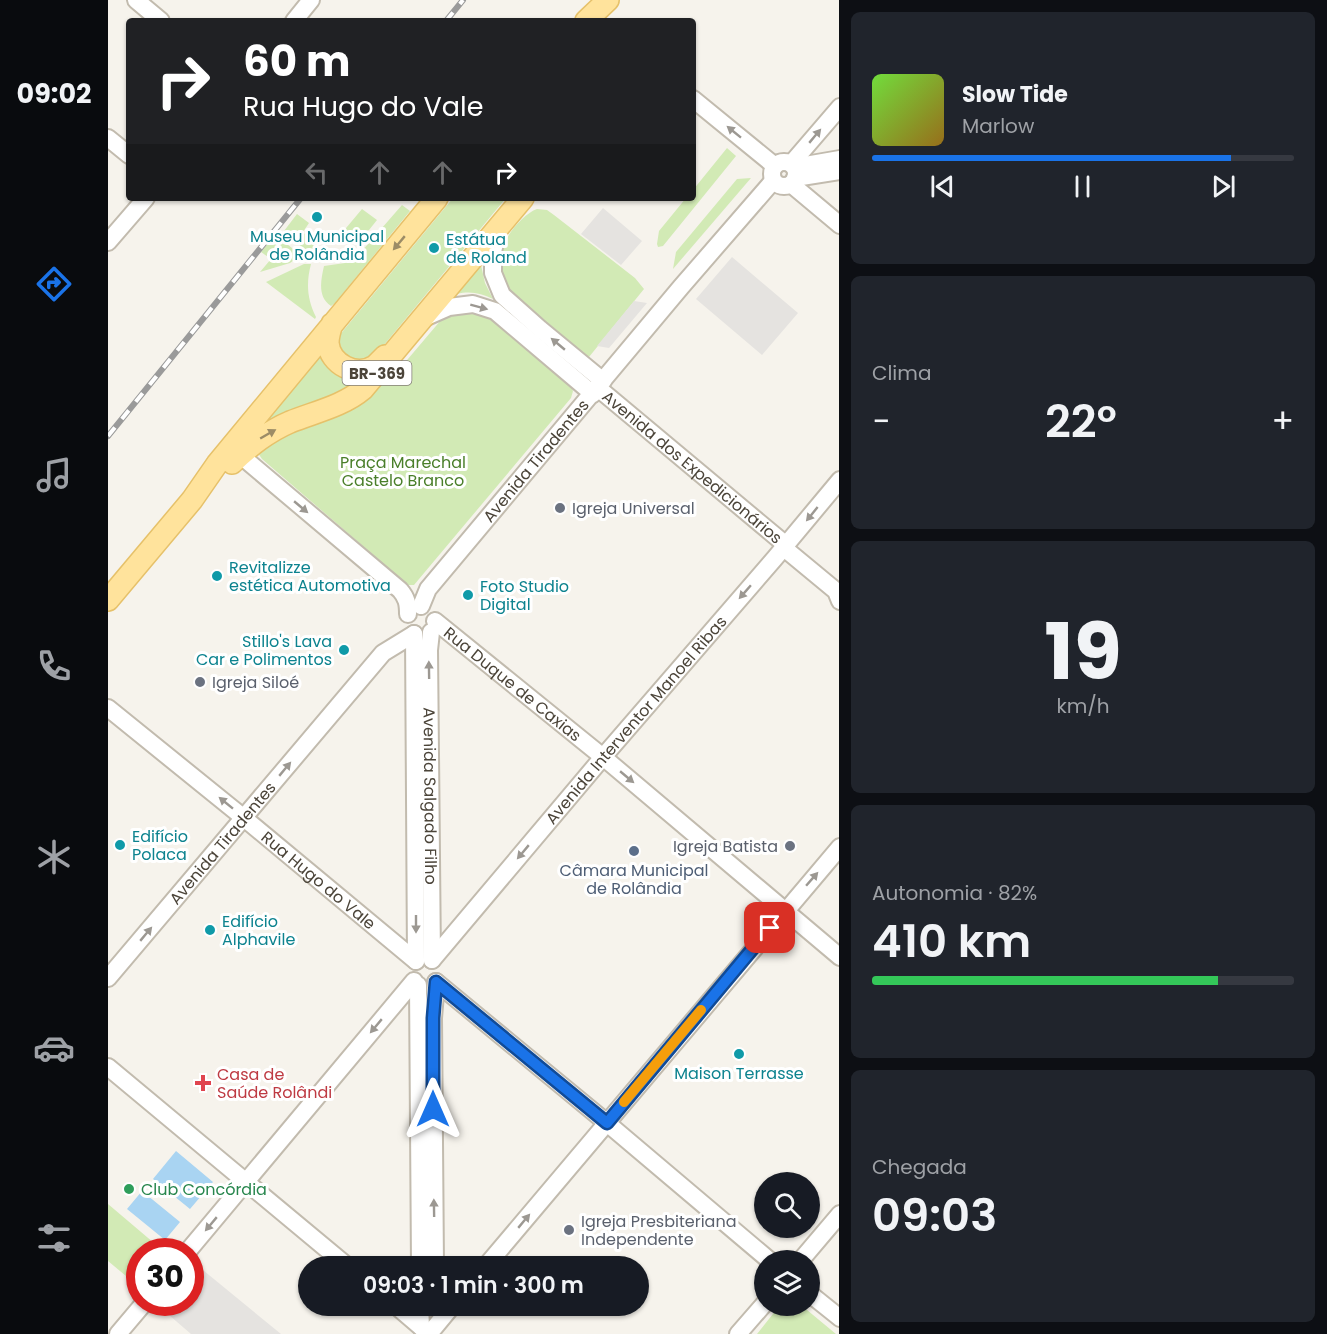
<!DOCTYPE html>
<html lang="pt">
<head>
<meta charset="utf-8">
<style>
	:root { --surface:#171b24; --page:#20242c; --text:#f1f3f6; --muted:#9ea1a6; --line:#363941; --accent:#1a73e8 }
	body { margin:0; font-family:Poppins,sans-serif; background:var(--page); color:var(--text); height:100vh; display:flex; flex-direction:column; font-size:22px; white-space:nowrap }
	* { box-sizing:border-box; margin:0 }
	p { font-size:20px; color:var(--muted) }
	.icon { flex:none; width:33px; height:33px; fill:none; stroke:currentColor; stroke-width:2; stroke-linecap:round; stroke-linejoin:round }
	.map { position:relative; flex:1; overflow:hidden }
	.drawer { display:flex; flex-direction:column; gap:12px; padding:12px; background:#0d0f14; width:488px }
	.drawer>* { flex:none }
	.top-card { position:absolute; left:18px; top:18px; width:570px; height:183px; border-radius:6px; box-shadow:0 2px 4px #0004; background:#202124; color:#fff; overflow:hidden }
	.fabs { position:absolute; left:646px; top:1172px; display:grid; gap:12px }
	.fabs a { display:grid; place-items:center; width:66px; height:66px; border-radius:50%; background:var(--surface); box-shadow:0 2px 4px #0004; font-size:30px }
	.speed { position:absolute; left:18px; top:1238px; display:flex; gap:12px; font-size:30px; font-weight:700; text-align:center }
	.speed>* { display:grid; place-content:center; width:78px; height:78px; border-radius:50%; background:var(--surface); box-shadow:0 2px 4px #0004; line-height:1 }
	.speed .limit { border:9px solid #d22; background:#fff; color:#111 }
	.pin { position:absolute; display:grid; place-items:center; width:51px; height:51px; color:#fff; margin:-26px; border-radius:12px; box-shadow:0 3px 9px #0006 }
	.me { position:absolute; width:66px; margin:-33px; rotate:0deg; stroke-linejoin:round; filter:drop-shadow(0 0 4px #0008) }
	.turn { display:flex; align-items:center; gap:21px; height:126px; padding:0 18px; font-size:27px }
	.turn .icon { width:78px; height:78px; stroke-width:2.5 }
	.turn b { display:block; font-size:42px; line-height:51px }
	.lanes { display:flex; align-items:center; height:57px; padding:0 18px; background:#0003; justify-content:center; gap:30px; direction:ltr }
	.lanes .off { opacity:.35 }
	.big { font-size:45px; font-weight:600; line-height:1.1 }
	.drawer .card { flex:1; display:flex; flex-direction:column; justify-content:center; gap:9px; min-width:0; padding:0 21px; border-radius:9px; background:var(--page) }
	.drawer .dial { align-items:center; gap:0 }
	.dial b { font-size:78px; line-height:1 }
	.song { display:flex; align-items:center; gap:18px }
	.cover { width:72px; height:72px; border-radius:9px; background:linear-gradient(135deg,hsl(100 70% 55%),hsl(40 70% 35%)) }
	.played { height:6px; border-radius:3px; background:linear-gradient(90deg,var(--accent) 85%,var(--line) 85%) }
	.keys { display:flex; justify-content:space-around; direction:ltr }
	.heat { display:flex; justify-content:space-between; align-items:center; font-size:33px; direction:ltr }
	.charge { height:9px; border-radius:4px; background:linear-gradient(90deg,#34c759 82%,var(--line) 0) }
	.trip { position:absolute; left:190px; top:1256px; width:351px; height:60px; border-radius:30px; background:var(--surface); box-shadow:0 2px 4px #0004; font-weight:600; line-height:60px; text-align:center }
	main { display:flex; flex:1; min-height:0 }
	.tab-bar { display:flex; flex-direction:column; width:108px; justify-content:space-around; align-items:center; background:#090b0e; color:var(--muted) }
	.tab-bar .icon { width:42px; height:42px }
	.tab-bar .current { color:var(--accent) }
	.tab-bar b { font-size:27px; color:var(--text) }
	.map>svg:first-child { display:block }
</style>
</head>
<body>
<main>
<nav class="tab-bar">
<b>09:02</b>
<svg class="icon current" aria-label="directions" viewBox="0 0 24 24"><path d="M12 3l9 9-9 9-9-9zM9 14v-3h6M13 9l2 2-2 2"/></svg>
<svg class="icon" aria-label="music" viewBox="0 0 24 24"><path d="M9 18V5l10-2v13"/><circle cx="6" cy="18" r="3"/><circle cx="16" cy="16" r="3"/></svg>
<svg class="icon" aria-label="phone" viewBox="0 0 24 24"><path d="M5 4h4l2 5-3 2q2 4 5 5l2-3 5 2v4C11 20 4 13 5 4z"/></svg>
<svg class="icon" aria-label="climate" viewBox="0 0 24 24"><path d="M12 3v18M4 7l16 10M4 17L20 7"/></svg>
<svg class="icon" aria-label="car" viewBox="0 0 24 24"><path d="M5 17H2v-5l4-1 3-4h7l3 4 3 1v5h-3M9 17h6M6 11h13"/><circle cx="7" cy="17" r="2"/><circle cx="17" cy="17" r="2"/></svg>
<svg class="icon" aria-label="filters" viewBox="0 0 24 24"><path d="M4 7h16M4 17h16"/><circle cx="9" cy="7" r="2"/><circle cx="15" cy="17" r="2"/></svg>
</nav>
<div class="map">
<svg width="732" height="1334" viewBox="0 0 732 1334">
	<rect width="100%" height="100%" fill="#f6f3ec"/>
	<path fill="#d2eab5" d="M619 148 628 156 555 246 550 247 549 244 551 231 578 198H585V190Z
		M643 178 565 269 568 252 629 179Z
		M345 198H398L266 357 248 362 230 350V337Z
		M294 205 302 211 227 303 223 306C209 297 213 280 216 266L237 263 246 260Z
		M254 209 269 220 261 230 229 243 227 242 228 240Z
		M429 209 439 210 446 215 527 278 536 289 481 357 403 295C397 287 390 275 390 265 389 246 412 215 429 209Z
		M189 214 201 223 195 232 205 243 208 255H203L176 231Z
		M167 235 184 248 189 253V258L182 263 152 272 163 259 153 252Z
		M196 264H203C198 283 199 299 208 317L207 319 158 282Z
		M373 265 377 283 385 299C373 293 362 291 349 294Z
		M365 312 382 318 462 385 465 391 463 398 306 585H300L154 459 150 453V450L281 371 294 366 333 320 347 313Z
		M212 350 252 380 241 389 174 415 148 428Z
		M0 1204 46 1243 39 1251H32L31 1260 18 1276 0 1261Z
		M672 1305H693L728 1334H649Z"/>
	<path fill="#e5e3e0" d="M495 208 534 241 513 265 473 234Z
		M624 257 690 313 654 355 588 299Z
		M526 301 539 303 501 348 489 346Z
		M90 1266 173 1334H83L54 1309 60 1302H82L83 1274Z"/>
	<path fill="#a9d4f2" d="M68 1151 105 1182 82 1209 45 1179Z
		M34 1191 72 1222 57 1240 19 1209Z"/>
	<g fill="none" stroke-linecap="round" stroke-linejoin="round">
		<defs>
			<g id="minor">
				<path d="M28 0 53 21"/>
				<path d="M186 21 203 0"/>
				<path d="M585 99 667 166"/>
				<path d="M0 138 21 155"/>
				<circle cx="676" cy="174" r="12"/>
				<path d="M683 164 732 107"/>
				<path d="M686 167 732 159"/>
				<path d="M687 178 732 171"/>
				<path d="M683 184 732 225"/>
				<path d="M390 229 385 252V273L394 295 432 329 495 381"/>
				<path d="M0 242 38 198"/>
				<path d="M316 318 341 307 365 304 387 311 485 394"/>
				<path id="s1" d="M490 388 678 545"/>
				<path d="M132 455 292 590C299 598 300 604 300 614"/>
				<path d="M676 548 728 591 732 601"/>
				<path id="s2" d="M313 606 320 589 573 287 665 181"/>
				<path id="s3" d="M327 621 495 757 732 957"/>
				<path id="s4" d="M323 632 321 650 324 960"/>
				<path d="M306 634 308 961"/>
				<path id="s5" d="M0 708 136 818 308 961"/>
				<path id="s6" d="M324 960 495 757 667 558 732 480"/>
				<path id="s7" d="M0 978 275 653 306 634"/>
				<path d="M328 982 499 1123 661 1260"/>
				<path d="M310 985 312 1266"/>
				<path d="M0 1067 239 1266"/>
				<path d="M80 1251 306 981"/>
				<path d="M693 1260 732 1214"/>
				<path d="M327 1266 325 1018 328 982"/>
				<path d="M378 1266 732 847"/>
				<path d="M702 1294 732 1318"/>
				<path d="M287 1305 321 1334 345 1305"/>
				<path d="M312 1305 313 1327"/>
				<path d="M10 1334 37 1302"/>
				<path d="M630 1334 657 1303"/>
			</g>
			<path id="major" d="M478 21 500 0
				M224 324C222 330 220 336 220 343 222 364 248 378 267 366 270 363 274 359 277 356
				M124 463C142 446 159 432 182 422 207 412 235 406 255 389L415 198
				M0 600 84 500 109 464 329 198"/>
		</defs>
		<use href="#minor" stroke="#c2bbae" stroke-width="20"/>
		<use href="#major" stroke="#e6c16a" stroke-width="24"/>
		<use href="#minor" stroke="#fff" stroke-width="16"/>
		<use href="#major" stroke="#ffe39c" stroke-width="21"/>
		<defs>
			<path id="rail" d="M338 21 355 0
				M0 436 193 198"/>
		</defs>
		<use href="#rail" stroke="#9a9a9a" stroke-width="6"/>
		<use href="#rail" stroke="#fff" stroke-width="4" stroke-dasharray="11" stroke-linecap="butt"/>
	</g>
	<defs><path id="oneway-solid" d="M-6-.8H1V-3.2L6.5 0L1 3.2V.8H-6Z" transform="scale(1.5)"/></defs>
	<g fill="#9c9892">
		<use href="#oneway-solid" transform="translate(626 132) rotate(-141)"/>
		<use href="#oneway-solid" transform="translate(707 136) rotate(-50)"/>
		<use href="#oneway-solid" transform="translate(371 307) rotate(15)"/>
		<use href="#oneway-solid" transform="translate(450 344) rotate(-140)"/>
		<use href="#oneway-solid" transform="translate(193 507) rotate(40)"/>
		<use href="#oneway-solid" transform="translate(704 514) rotate(129)"/>
		<use href="#oneway-solid" transform="translate(637 592) rotate(131)"/>
		<use href="#oneway-solid" transform="translate(321 670) rotate(-91)"/>
		<use href="#oneway-solid" transform="translate(177 769) rotate(-50)"/>
		<use href="#oneway-solid" transform="translate(519 777) rotate(40)"/>
		<use href="#oneway-solid" transform="translate(118 803) rotate(-141)"/>
		<use href="#oneway-solid" transform="translate(415 852) rotate(130)"/>
		<use href="#oneway-solid" transform="translate(704 879) rotate(-49)"/>
		<use href="#oneway-solid" transform="translate(308 924) rotate(90)"/>
		<use href="#oneway-solid" transform="translate(38 934) rotate(-50)"/>
		<use href="#oneway-solid" transform="translate(268 1026) rotate(130)"/>
		<use href="#oneway-solid" transform="translate(326 1208) rotate(-91)"/>
		<use href="#oneway-solid" transform="translate(416 1221) rotate(-50)"/>
		<use href="#oneway-solid" transform="translate(103 1224) rotate(130)"/>
	</g>
	<g fill="#9c8c66">
		<use href="#oneway-solid" transform="translate(291 243) rotate(130)"/>
		<use href="#oneway-solid" transform="translate(160 434) rotate(-30)"/>
	</g>
	<g fill="none" stroke-linecap="round" stroke-linejoin="round">
		<defs>
			<path id="route" d="M325 1109V1018L328 982 499 1123 662 928"/>
		</defs>
		<use href="#route" stroke="#114b97" stroke-width="15"/>
		<use href="#route" stroke="#1a73e8" stroke-width="10"/>
		<path stroke="#f59e0b" stroke-width="10" d="M516 1102 593 1010"/>
	</g>
	<g fill="#0f9aa8" stroke="#fff" stroke-width="2">
		<circle cx="209" cy="217" r="6"/>
		<circle cx="326" cy="248" r="6"/>
		<circle cx="109" cy="576" r="6"/>
		<circle cx="360" cy="595" r="6"/>
		<circle cx="236" cy="650" r="6"/>
		<circle cx="12" cy="845" r="6"/>
		<circle cx="102" cy="930" r="6"/>
		<circle cx="631" cy="1054" r="6"/>
	</g>
	<g fill="#6b7280" stroke="#fff" stroke-width="2">
		<circle cx="452" cy="508" r="6"/>
		<circle cx="92" cy="682" r="6"/>
		<circle cx="682" cy="846" r="6"/>
		<circle cx="461" cy="1230" r="6"/>
	</g>
	<circle fill="#5c6f8a" stroke="#fff" stroke-width="2" cx="526" cy="851" r="6"/>
	<path fill="#e0444e" stroke="#fff" stroke-width="2" d="M92 1074h6v6h6v6h-6v6h-6v-6h-6v-6h6z"/>
	<circle fill="#2e9e5b" stroke="#fff" stroke-width="2" cx="21" cy="1189" r="6"/>
	<g text-anchor="middle" dominant-baseline="central" stroke-width="6" stroke-linejoin="round" paint-order="stroke">
		<rect fill="#fff" stroke="#817c74" stroke-width="1.5" x="234.5" y="361" width="69" height="24" rx="4.5"/>
		<g font-size="15" font-weight="bold" fill="#4b4439">
			<text x="269" y="373">BR-369</text>
		</g>
		<g font-size="16" fill="#0d838f" stroke="#fff" text-anchor="start">
			<text x="209" y="236" text-anchor="middle">Museu Municipal<tspan x="209" dy="18">de Rolândia</tspan></text>
			<text x="338" y="239">Estátua<tspan x="338" dy="18">de Roland</tspan></text>
			<text x="121" y="567">Revitalizze<tspan x="121" dy="18">estética Automotiva</tspan></text>
			<text x="372" y="586">Foto Studio<tspan x="372" dy="18">Digital</tspan></text>
			<text x="224" y="641" text-anchor="end">Stillo's Lava<tspan x="224" dy="18">Car e Polimentos</tspan></text>
			<text x="24" y="836">Edifício<tspan x="24" dy="18">Polaca</tspan></text>
			<text x="114" y="921">Edifício<tspan x="114" dy="18">Alphavile</tspan></text>
			<text x="631" y="1073" text-anchor="middle">Maison Terrasse</text>
		</g>
		<g font-size="16" fill="#4b4439" stroke="#fff">
			<text stroke="none"><textPath href="#s2" startOffset="186">Avenida Tiradentes</textPath></text>
			<text stroke="none"><textPath href="#s1" startOffset="123">Avenida dos Expedicionários</textPath></text>
			<text stroke="none"><textPath href="#s3" startOffset="100">Rua Duque de Caxias</textPath></text>
			<text stroke="none"><textPath href="#s6" startOffset="315">Avenida Interventor Manoel Ribas</textPath></text>
			<text stroke="none"><textPath href="#s4" startOffset="164">Avenida Salgado Filho</textPath></text>
			<text stroke="none"><textPath href="#s7" startOffset="177">Avenida Tiradentes</textPath></text>
			<text stroke="none"><textPath href="#s5" startOffset="272">Rua Hugo do Vale</textPath></text>
		</g>
		<g font-size="16" fill="#4a7f2a" stroke="#fff">
			<text x="295" y="462">Praça Marechal<tspan x="295" dy="18">Castelo Branco</tspan></text>
		</g>
		<g font-size="16" fill="#5b616d" stroke="#fff" text-anchor="start">
			<text x="464" y="508">Igreja Universal</text>
			<text x="104" y="682">Igreja Siloé</text>
			<text x="670" y="846" text-anchor="end">Igreja Batista</text>
			<text x="473" y="1221">Igreja Presbiteriana<tspan x="473" dy="18">Independente</tspan></text>
		</g>
		<g font-size="16" fill="#4e5e75" stroke="#fff">
			<text x="526" y="870">Câmara Municipal<tspan x="526" dy="18">de Rolândia</tspan></text>
		</g>
		<g font-size="16" fill="#be3a42" stroke="#fff" text-anchor="start">
			<text x="109" y="1074">Casa de<tspan x="109" dy="18">Saúde Rolândi</tspan></text>
		</g>
		<g font-size="16" fill="#27864d" stroke="#fff" text-anchor="start">
			<text x="33" y="1189">Club Concórdia</text>
		</g>
	</g>
</svg>
<div class="fabs">
<a><svg class="icon" aria-label="search" viewBox="0 0 24 24"><circle cx="10" cy="10" r="6"/><path d="M15 15l6 6"/></svg></a>
<a><svg class="icon" aria-label="layers" viewBox="0 0 24 24"><path d="M12 4l9 5-9 5-9-5zM3 14l9 5 9-5"/></svg></a>
</div>
<div class="speed"><div class="limit">30</div></div>
<div class="pin" style="left:662px;top:928px;background:#d93025"><svg class="icon" aria-label="arrive" viewBox="0 0 24 24"><path d="M6 21V4h12l-3 4 3 4H6"/></svg></div>
<svg class="me" style="left:325px;top:1109px" viewBox="-20 -20 40 40"><path d="M0-17L14 15 0 8-14 15z" fill="#1a73e8" stroke="#fff" stroke-width="4"/></svg>
<div class="trip">09:03 · 1 min · 300 m</div>
<div class="top-card">
<div class="turn"><svg class="icon" aria-label="right" viewBox="0 0 24 24"><path d="M7 20v-9h11M14 6l5 5-5 5"/></svg><div><b>60 m</b>Rua Hugo do Vale</div></div>
<div class="lanes"><svg class="icon off" aria-label="left" viewBox="0 0 24 24"><path d="M17 20v-9H6M10 6l-5 5 5 5"/></svg><svg class="icon off" aria-label="ahead" viewBox="0 0 24 24"><path d="M12 20V5M6 11l6-6 6 6"/></svg><svg class="icon off" aria-label="ahead" viewBox="0 0 24 24"><path d="M12 20V5M6 11l6-6 6 6"/></svg><svg class="icon" aria-label="right" viewBox="0 0 24 24"><path d="M7 20v-9h11M14 6l5 5-5 5"/></svg></div>
</div>
</div>
<section class="drawer">
<div class="card">
<div class="song"><i class="cover"></i><div><b>Slow Tide</b><p>Marlow</p></div></div>
<div class="played"></div>
<div class="keys"><svg class="icon" aria-label="previous" viewBox="0 0 24 24"><path d="M18 5L8 12l10 7zM5 5v14"/></svg><svg class="icon" aria-label="pause" viewBox="0 0 24 24"><path d="M8 5v14M16 5v14"/></svg><svg class="icon" aria-label="next" viewBox="0 0 24 24"><path d="M6 5l10 7-10 7zM19 5v14"/></svg></div>
</div>
<div class="card"><p>Clima</p>
<div class="heat"><a>−</a><b class="big">22°</b><a>+</a></div>
</div>
<div class="card dial"><b>19</b><p>km/h</p></div>
<div class="card"><p>Autonomia · 82%</p><b class="big">410 km</b><div class="charge"></div></div>
<div class="card"><p>Chegada</p><b class="big">09:03</b></div>
</section>
</main>
</body>
</html>
